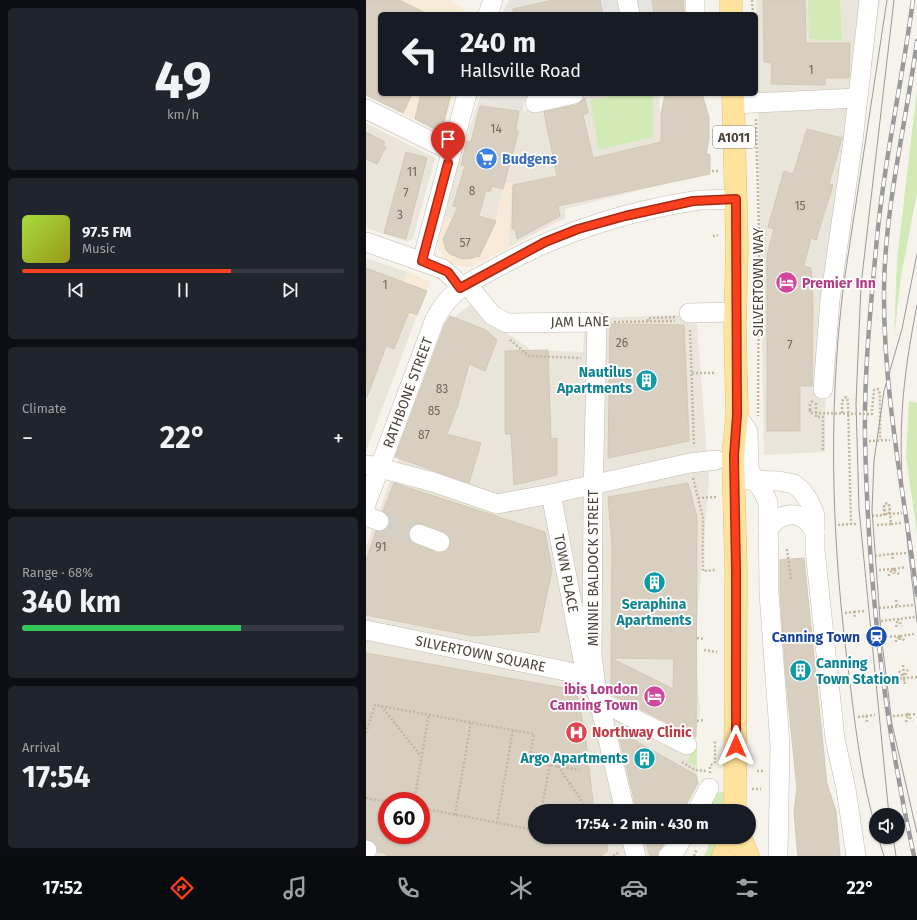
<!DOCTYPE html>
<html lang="en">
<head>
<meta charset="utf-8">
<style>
	:root { --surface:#171b24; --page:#20242c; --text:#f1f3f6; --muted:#9ea1a6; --line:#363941; --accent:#fc3f1d }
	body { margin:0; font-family:"Fira Sans",sans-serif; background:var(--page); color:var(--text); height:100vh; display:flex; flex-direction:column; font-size:15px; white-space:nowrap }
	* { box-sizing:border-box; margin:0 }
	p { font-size:13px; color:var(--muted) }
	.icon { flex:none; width:22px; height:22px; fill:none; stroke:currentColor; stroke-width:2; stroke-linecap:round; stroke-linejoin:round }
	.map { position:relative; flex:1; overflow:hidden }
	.side { display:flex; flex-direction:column; gap:8px; padding:8px; background:#0d0f14; width:366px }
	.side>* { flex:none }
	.banner { position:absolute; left:12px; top:12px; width:380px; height:84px; border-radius:6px; box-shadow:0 1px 3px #0004; background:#171b24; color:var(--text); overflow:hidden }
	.tools { position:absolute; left:503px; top:808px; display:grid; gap:8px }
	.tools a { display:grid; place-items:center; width:36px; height:36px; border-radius:50%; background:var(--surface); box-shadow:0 1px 3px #0004; font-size:20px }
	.speed { position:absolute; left:12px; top:792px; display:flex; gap:8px; font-size:20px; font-weight:700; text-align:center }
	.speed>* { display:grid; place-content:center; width:52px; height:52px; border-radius:50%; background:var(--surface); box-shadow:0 1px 3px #0004; line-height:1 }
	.speed .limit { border:6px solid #d22; background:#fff; color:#111 }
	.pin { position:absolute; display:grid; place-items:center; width:34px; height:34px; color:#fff; margin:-41px -17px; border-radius:50% 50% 50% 0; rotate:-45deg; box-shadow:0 0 4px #0007 }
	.pin .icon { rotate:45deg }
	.me { position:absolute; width:44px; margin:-22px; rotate:0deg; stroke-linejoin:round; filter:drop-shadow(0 0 3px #0008) }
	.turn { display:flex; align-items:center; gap:14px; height:84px; padding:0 16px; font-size:18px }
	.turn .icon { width:52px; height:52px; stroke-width:2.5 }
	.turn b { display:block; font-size:28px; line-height:34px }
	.big { font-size:30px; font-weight:700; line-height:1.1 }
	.side .tile { flex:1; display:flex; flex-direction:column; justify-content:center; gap:6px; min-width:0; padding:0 14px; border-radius:6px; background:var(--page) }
	.side .dial { align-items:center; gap:0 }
	.dial b { font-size:52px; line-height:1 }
	.song { display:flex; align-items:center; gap:12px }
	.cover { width:48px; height:48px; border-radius:6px; background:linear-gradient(135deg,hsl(80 70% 55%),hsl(60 70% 35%)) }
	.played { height:4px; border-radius:2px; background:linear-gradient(90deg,var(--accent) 65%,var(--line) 65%) }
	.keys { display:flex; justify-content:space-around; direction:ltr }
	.heat { display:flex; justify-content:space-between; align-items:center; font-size:22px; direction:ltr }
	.charge { height:6px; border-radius:3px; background:linear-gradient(90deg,#34c759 68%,var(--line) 0) }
	.trip { position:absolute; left:162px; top:804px; width:228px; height:40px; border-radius:20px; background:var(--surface); box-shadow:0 1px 3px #0004; font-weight:700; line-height:40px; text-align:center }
	.tabs { display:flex; height:64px; justify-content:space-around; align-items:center; background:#090b0e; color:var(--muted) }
	.tabs .icon { width:28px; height:28px }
	.tabs .on { color:var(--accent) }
	.tabs b { font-size:18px; color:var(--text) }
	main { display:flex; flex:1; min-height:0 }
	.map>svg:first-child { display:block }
</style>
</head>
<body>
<main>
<section class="side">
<div class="tile dial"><b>49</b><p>km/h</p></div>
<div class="tile">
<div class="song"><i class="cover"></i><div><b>97.5 FM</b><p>Music</p></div></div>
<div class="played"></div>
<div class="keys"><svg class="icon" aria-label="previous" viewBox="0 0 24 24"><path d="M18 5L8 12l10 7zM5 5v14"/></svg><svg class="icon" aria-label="pause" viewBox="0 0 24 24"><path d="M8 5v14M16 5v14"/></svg><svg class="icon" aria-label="next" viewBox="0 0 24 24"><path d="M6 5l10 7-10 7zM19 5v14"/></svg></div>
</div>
<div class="tile"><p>Climate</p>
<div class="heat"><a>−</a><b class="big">22°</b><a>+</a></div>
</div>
<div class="tile"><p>Range · 68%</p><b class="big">340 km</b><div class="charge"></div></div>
<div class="tile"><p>Arrival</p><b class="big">17:54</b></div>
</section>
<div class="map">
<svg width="551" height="856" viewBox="0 0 551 856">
	<rect width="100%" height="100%" fill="#f6f3ec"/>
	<path fill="#eae5da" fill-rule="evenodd" d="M390 0H514L472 271 460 386 459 452 398 455Z
		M231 94H293L298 184 199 209V218L143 247 145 183H138L127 233 75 216 113 100 157 111Z
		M0 123 69 158 47 238 42 242 0 228Z
		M0 258 41 272 27 308 50 318 0 451Z
		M107 303 131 326 165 350 217 352 219 318 330 315 343 478 331 621V673L334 710 330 737 332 783 317 811H169V837H302L290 856H0V547L82 324 93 313ZM21 801H55V835H21Z"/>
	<path fill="#f7ead8" d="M0 0H83L105 14H14V94H87L77 129 74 132 0 95Z
		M138 183H146L143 247 106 267H95L81 262 77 258 72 248 75 216 127 232Z
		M41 272 64 281 50 318 27 309Z"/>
	<path fill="#e6e2dd" d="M143 0H236L238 14H136Z
		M115 94H166L158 102 157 111 113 100Z"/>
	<path fill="#d2eab5" d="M442 0H474L476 41 443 39Z
		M551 89V193L535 276 528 339 531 260Z
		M255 94H287V137L233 150 224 101Z
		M543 401 551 403V533L540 457Z
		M326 743 331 745V767L321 762 326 751Z
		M358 792 357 811H345L346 793Z
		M343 837H355L348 856H338L342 848Z"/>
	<path fill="#e5e3e0" d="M236 0H286L288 14H238Z"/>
	<path fill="#d8cfc1" stroke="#d3c7b4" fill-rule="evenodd" d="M0 0H33L62 14H14V94H46L37 113 0 95Z
		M187 0H234L237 14H147V9Z
		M286 0H318V13L288 14Z
		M397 0H439L440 43H484L483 78H459V85L405 84 406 63 398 62Z
		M55 94H85L75 132 49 119Z
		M299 94H336L343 117V138L340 155 344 154V174L192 206 194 216 151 239 149 229H146L147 185 191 176 178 112 210 105 219 98 222 113 217 115 227 158 295 142V114Z
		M114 106 153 111 150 127 152 133 137 189 126 186 124 192 120 190 113 216 130 221 113 257 111 256 107 258 96 259 84 254 80 250 77 239 92 207 87 206 99 166 95 165 101 141 105 142Z
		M441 129 476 138 463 184 467 185 450 240 445 238 438 266 445 268 447 304 446 386H434V431H401V255L408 229 402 227 418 171 427 174Z
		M0 132 19 142 17 146 20 147 11 164 0 159Z
		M40 152 61 158 40 239 18 233Z
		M0 268 61 291 51 315 43 312 28 349 20 346 1 397Z
		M84 316 120 330 131 340 119 371 103 364 92 405 81 434 115 443 103 483 29 457 79 324Z
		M244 324 318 325 323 441 242 458Z
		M182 350 185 439 191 438V475L148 485 145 434H139V351Z
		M28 483 179 532 186 570 173 632 107 636 0 615V560L10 531 20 530 23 525 22 514 17 511ZM52 523 82 535 85 541 81 550 76 553 70 552 45 541 42 536 43 530 46 525Z
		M322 483 331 517 330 737 245 694V658L307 689 308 659 245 658 246 544 242 497Z
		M438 558 461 784 470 811 474 856H432L431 848 428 811 431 789 420 680 414 593V560Z
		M0 653 210 690 219 733 228 811H169V837H238L242 843 241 852 235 856H21L18 853 12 852 9 843 0 839ZM21 801H55V835H21Z
		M259 735 330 775 332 783 317 811H271L253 736Z
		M278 837H302L291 856H284Z"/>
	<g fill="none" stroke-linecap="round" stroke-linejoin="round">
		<path stroke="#d4d0c8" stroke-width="19" stroke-dasharray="19 10" stroke-linecap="butt" d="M13 521 53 534"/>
		<defs>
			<g id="minor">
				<path d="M261 0 264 14"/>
				<path d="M329 0V14"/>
				<path d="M122 14 127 0"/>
				<path d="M169 103 208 94"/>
				<path d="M368 104 491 98"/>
				<path d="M0 109 85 151"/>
				<path d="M0 242 77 269 88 279 94 288"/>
				<path d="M56 261 101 94"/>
				<path d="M101 284 126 315 141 323 231 322 227 500 226 657 231 693 259 811"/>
				<path d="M323 313 370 312"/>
				<path d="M457 389 464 300 487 141 503 0"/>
				<path d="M371 415 382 432 383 470 398 493 402 503 403 593 414 745 412 856"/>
				<path d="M2 465 67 482 131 504 185 494 324 463 350 460"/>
				<path d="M380 480 413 481 428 484 436 491 443 501 449 515V550L469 739 480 789 490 856"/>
				<path id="s1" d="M185 494 218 665"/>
				<path id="s2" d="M0 504 69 319C86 288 101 284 130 268 192 233 258 212 327 201 341 199 356 200 370 199"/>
				<path d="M0 516 13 521"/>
				<path d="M402 529C416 510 437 509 449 532"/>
				<path d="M53 534 74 542"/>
				<path id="s3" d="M0 630 228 677"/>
				<path d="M233 701 321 745"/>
				<path d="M331 811 343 788"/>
				<path d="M265 837 270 856"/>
				<path d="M0 851 1 850"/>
				<path d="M302 856 310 849 317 837"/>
			</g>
			<path id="major" d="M365 0V14
				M367 94 371 246 369 326 371 415 367 456 370 571 369 811
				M374 837 382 856
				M357 856 365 837"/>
		</defs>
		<use href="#minor" stroke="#c2bbae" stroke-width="20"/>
		<use href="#major" stroke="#e6c16a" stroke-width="23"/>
		<path stroke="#c4b79f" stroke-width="2.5" stroke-dasharray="2 2" stroke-linecap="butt" d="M386 0 387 14
			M390 119 393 234 392 416
			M346 171H352
			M347 236 352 235
			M282 321V318L309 317
			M248 322 309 321
			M324 330 328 446
			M144 340 163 356 215 358
			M326 373H349
			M450 403V417H457V452
			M444 410V404L447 400
			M506 411 508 390 512 389 514 394V440
			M476 413V401L480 397 482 401 485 524H490
			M503 441 524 440
			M327 478 337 518V571L350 570
			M332 498 350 497
			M523 514 536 513
			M506 516 518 515V505C520 503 521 503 523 504L524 512 521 515 519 512 518 505 521 503 523 505 524 512
			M525 524 535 523
			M472 525 485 524
			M421 549 425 580
			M526 554 542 553
			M509 556 526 554 527 561
			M523 576V574L527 569 528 574
			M530 600 531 606
			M513 608 548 605
			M488 612 498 611
			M479 613 488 612 489 617
			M515 621 549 617
			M530 627 532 619 536 626
			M331 638 338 639
			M338 650 351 652
			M493 663 503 662
			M485 664 493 663 495 669
			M537 665 538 678 551 677
			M533 671 538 678 542 669
			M522 680 538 678 539 685
			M15 706 55 756
			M500 716 509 715
			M527 716 551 714
			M492 717 500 716 501 722
			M331 721 337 720
			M540 722 542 714 546 721
			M0 733 9 705 168 734 163 761 184 765 175 811
			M316 762 329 770 341 771
			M185 765 214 770
			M192 766 217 803
			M391 771H398
			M344 773V766L349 762V740
			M386 789H395
			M0 798 21 802
			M48 801 63 714
			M55 808 169 830
			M89 815 105 722
			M131 823 147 730
			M247 856 253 852
			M328 856 331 849"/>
		<use href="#minor" stroke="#fff" stroke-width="19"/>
		<use href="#major" stroke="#ffe39c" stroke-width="22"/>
		<path stroke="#9a9a9a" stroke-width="1" d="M551 254 536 329 518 391 508 461 506 510 515 634 526 724 551 833
			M551 305C544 341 538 377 536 414 532 484 543 553 551 622
			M523 815 493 509 490 403 495 285 528 0
			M510 829C496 782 490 732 484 683 466 550 461 416 478 282L521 0
			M512 837 518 856
			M527 837 530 856"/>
		<defs>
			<path id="rail" d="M547 0C536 83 517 165 510 249 504 312 498 376 499 439 502 579 518 720 548 856
				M551 41C540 123 519 206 518 289 517 392 538 493 551 595"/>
		</defs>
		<use href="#rail" stroke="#9a9a9a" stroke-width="4.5"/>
		<use href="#rail" stroke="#fff" stroke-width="3" stroke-dasharray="9" stroke-linecap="butt"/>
		<path stroke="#c4b79f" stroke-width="2.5" stroke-dasharray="2 2" stroke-linecap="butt" d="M444 410V413L506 414V411
			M511 525 525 524 524 512
			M528 569 540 567
			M513 570 527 569 532 573 533 575
			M520 637 534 636
			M534 640V636L539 641
			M530 642V640L534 636 548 634
			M525 681 541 680"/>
	</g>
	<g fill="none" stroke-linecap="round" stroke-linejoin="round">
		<defs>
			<path id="route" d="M82 163 56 261 82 272 94 288 179 242 212 229 259 216 327 201 370 199 371 415 368 456 370 571V746"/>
		</defs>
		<use href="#route" stroke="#a42913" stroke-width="10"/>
		<use href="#route" stroke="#fc3f1d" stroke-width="7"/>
	</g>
	<defs>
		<symbol id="supermarket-disc" viewBox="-11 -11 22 22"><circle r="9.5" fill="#3f7fe0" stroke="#fff"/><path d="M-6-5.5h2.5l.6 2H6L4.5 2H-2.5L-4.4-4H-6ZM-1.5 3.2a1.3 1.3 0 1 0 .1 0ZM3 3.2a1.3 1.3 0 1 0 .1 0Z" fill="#fff"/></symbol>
		<symbol id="hotel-disc" viewBox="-11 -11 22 22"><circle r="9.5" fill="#d1479c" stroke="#fff"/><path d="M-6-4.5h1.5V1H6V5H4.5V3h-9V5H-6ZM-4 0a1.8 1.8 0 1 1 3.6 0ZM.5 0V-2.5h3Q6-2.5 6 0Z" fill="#fff"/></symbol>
		<symbol id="building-disc" viewBox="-11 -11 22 22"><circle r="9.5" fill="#0f9aa8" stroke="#fff"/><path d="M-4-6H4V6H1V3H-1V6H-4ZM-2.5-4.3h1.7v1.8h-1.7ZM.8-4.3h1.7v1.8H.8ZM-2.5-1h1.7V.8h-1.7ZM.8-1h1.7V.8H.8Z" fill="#fff"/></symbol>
		<symbol id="station-disc" viewBox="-11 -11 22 22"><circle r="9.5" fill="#1a4fb4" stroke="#fff"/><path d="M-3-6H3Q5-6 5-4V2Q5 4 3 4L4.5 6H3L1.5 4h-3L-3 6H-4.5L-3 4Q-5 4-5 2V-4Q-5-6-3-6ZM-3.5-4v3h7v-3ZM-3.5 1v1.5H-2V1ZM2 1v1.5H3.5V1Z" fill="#fff"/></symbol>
		<symbol id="hospital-disc" viewBox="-11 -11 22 22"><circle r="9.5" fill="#e0444e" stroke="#fff"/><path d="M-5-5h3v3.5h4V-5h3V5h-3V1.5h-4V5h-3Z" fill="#fff"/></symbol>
	</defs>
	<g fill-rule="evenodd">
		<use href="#supermarket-disc" x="108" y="146" width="25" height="25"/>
		<use href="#hotel-disc" x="408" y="270" width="25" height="25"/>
		<use href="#building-disc" x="268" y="368" width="25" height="25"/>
		<use href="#building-disc" x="276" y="570" width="25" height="25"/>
		<use href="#station-disc" x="498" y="624" width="25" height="25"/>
		<use href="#building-disc" x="422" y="658" width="25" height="25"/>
		<use href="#hotel-disc" x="276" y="684" width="25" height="25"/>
		<use href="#hospital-disc" x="198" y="720" width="25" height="25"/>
		<use href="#building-disc" x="266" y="746" width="25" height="25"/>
	</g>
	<g text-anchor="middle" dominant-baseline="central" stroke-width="3.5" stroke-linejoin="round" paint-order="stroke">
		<g font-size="12" fill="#6e675b">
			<text x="445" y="70">1</text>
			<text x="130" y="129">14</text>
			<text x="46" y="172">11</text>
			<text x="106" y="191">8</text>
			<text x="40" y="193">7</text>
			<text x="434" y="206">15</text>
			<text x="34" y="215">3</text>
			<text x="99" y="243">57</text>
			<text x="19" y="285">1</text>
			<text x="256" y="343">26</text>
			<text x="424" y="345">7</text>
			<text x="76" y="389">83</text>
			<text x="68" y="411">85</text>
			<text x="58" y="435">87</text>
			<text x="15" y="547">91</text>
		</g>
		<rect fill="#fff" stroke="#817c74" stroke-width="1" x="347" y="126" width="42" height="22" rx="3"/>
		<g font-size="13" font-weight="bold" fill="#4b4439">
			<text x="368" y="137">A1011</text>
		</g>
		<g font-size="14" font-weight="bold" fill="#366cbe" stroke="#fff" text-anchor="start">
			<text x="136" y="159">Budgens</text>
		</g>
		<g font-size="14" fill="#4b4439" stroke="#fff">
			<text transform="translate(392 282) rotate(-90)">SILVERTOWN WAY</text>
			<text transform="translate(214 322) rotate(-1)">JAM LANE</text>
			<text stroke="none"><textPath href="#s2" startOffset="119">RATHBONE STREET</textPath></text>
			<text transform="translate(227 568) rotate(-90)">MINNIE BALDOCK STREET</text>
			<text stroke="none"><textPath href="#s1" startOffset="81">TOWN PLACE</textPath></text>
			<text stroke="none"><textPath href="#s3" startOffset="117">SILVERTOWN SQUARE</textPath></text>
		</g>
		<g font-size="14" font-weight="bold" fill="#b23c85" stroke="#fff" text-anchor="start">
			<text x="436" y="283">Premier Inn</text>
			<text x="272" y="689" text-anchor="end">ibis London<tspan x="272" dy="16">Canning Town</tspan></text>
		</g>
		<g font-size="14" font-weight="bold" fill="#0d838f" stroke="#fff" text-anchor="end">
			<text x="266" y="372">Nautilus<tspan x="266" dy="16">Apartments</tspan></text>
			<text x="288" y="604" text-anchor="middle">Seraphina<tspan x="288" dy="16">Apartments</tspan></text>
			<text x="450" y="663" text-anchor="start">Canning<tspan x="450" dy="16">Town Station</tspan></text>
			<text x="262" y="758">Argo Apartments</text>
		</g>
		<g font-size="14" font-weight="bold" fill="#164399" stroke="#fff" text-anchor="end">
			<text x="494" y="637">Canning Town</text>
		</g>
		<g font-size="14" font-weight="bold" fill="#be3a42" stroke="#fff" text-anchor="start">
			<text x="226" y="732">Northway Clinic</text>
		</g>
	</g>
</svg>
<div class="tools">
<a><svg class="icon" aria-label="sound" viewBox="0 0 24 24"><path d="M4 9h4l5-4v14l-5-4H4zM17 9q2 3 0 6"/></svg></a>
</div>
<div class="speed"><div class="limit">60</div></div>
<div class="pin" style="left:82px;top:163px;background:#d93025"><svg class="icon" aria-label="arrive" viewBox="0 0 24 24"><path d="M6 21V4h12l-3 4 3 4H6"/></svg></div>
<svg class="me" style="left:370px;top:746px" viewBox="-20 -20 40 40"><path d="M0-17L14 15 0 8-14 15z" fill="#fc3f1d" stroke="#fff" stroke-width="4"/></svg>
<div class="trip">17:54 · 2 min · 430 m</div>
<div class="banner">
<div class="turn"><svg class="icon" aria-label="left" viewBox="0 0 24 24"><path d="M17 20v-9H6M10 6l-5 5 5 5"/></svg><div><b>240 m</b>Hallsville Road</div></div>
</div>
</div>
</main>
<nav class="tabs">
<b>17:52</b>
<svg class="icon on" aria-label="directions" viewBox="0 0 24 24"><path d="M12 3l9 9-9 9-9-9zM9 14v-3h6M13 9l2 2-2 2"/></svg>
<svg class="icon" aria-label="music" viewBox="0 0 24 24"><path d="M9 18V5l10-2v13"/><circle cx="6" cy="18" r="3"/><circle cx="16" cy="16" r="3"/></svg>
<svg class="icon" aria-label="phone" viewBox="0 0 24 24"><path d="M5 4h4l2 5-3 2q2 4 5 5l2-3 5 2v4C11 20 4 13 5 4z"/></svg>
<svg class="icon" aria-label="climate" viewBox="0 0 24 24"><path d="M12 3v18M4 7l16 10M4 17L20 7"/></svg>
<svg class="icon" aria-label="car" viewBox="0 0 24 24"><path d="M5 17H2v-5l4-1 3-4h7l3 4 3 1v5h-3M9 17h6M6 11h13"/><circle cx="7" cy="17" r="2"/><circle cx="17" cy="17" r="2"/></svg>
<svg class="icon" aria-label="filters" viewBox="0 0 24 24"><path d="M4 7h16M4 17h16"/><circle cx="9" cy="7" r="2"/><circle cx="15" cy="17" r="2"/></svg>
<b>22°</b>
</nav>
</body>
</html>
